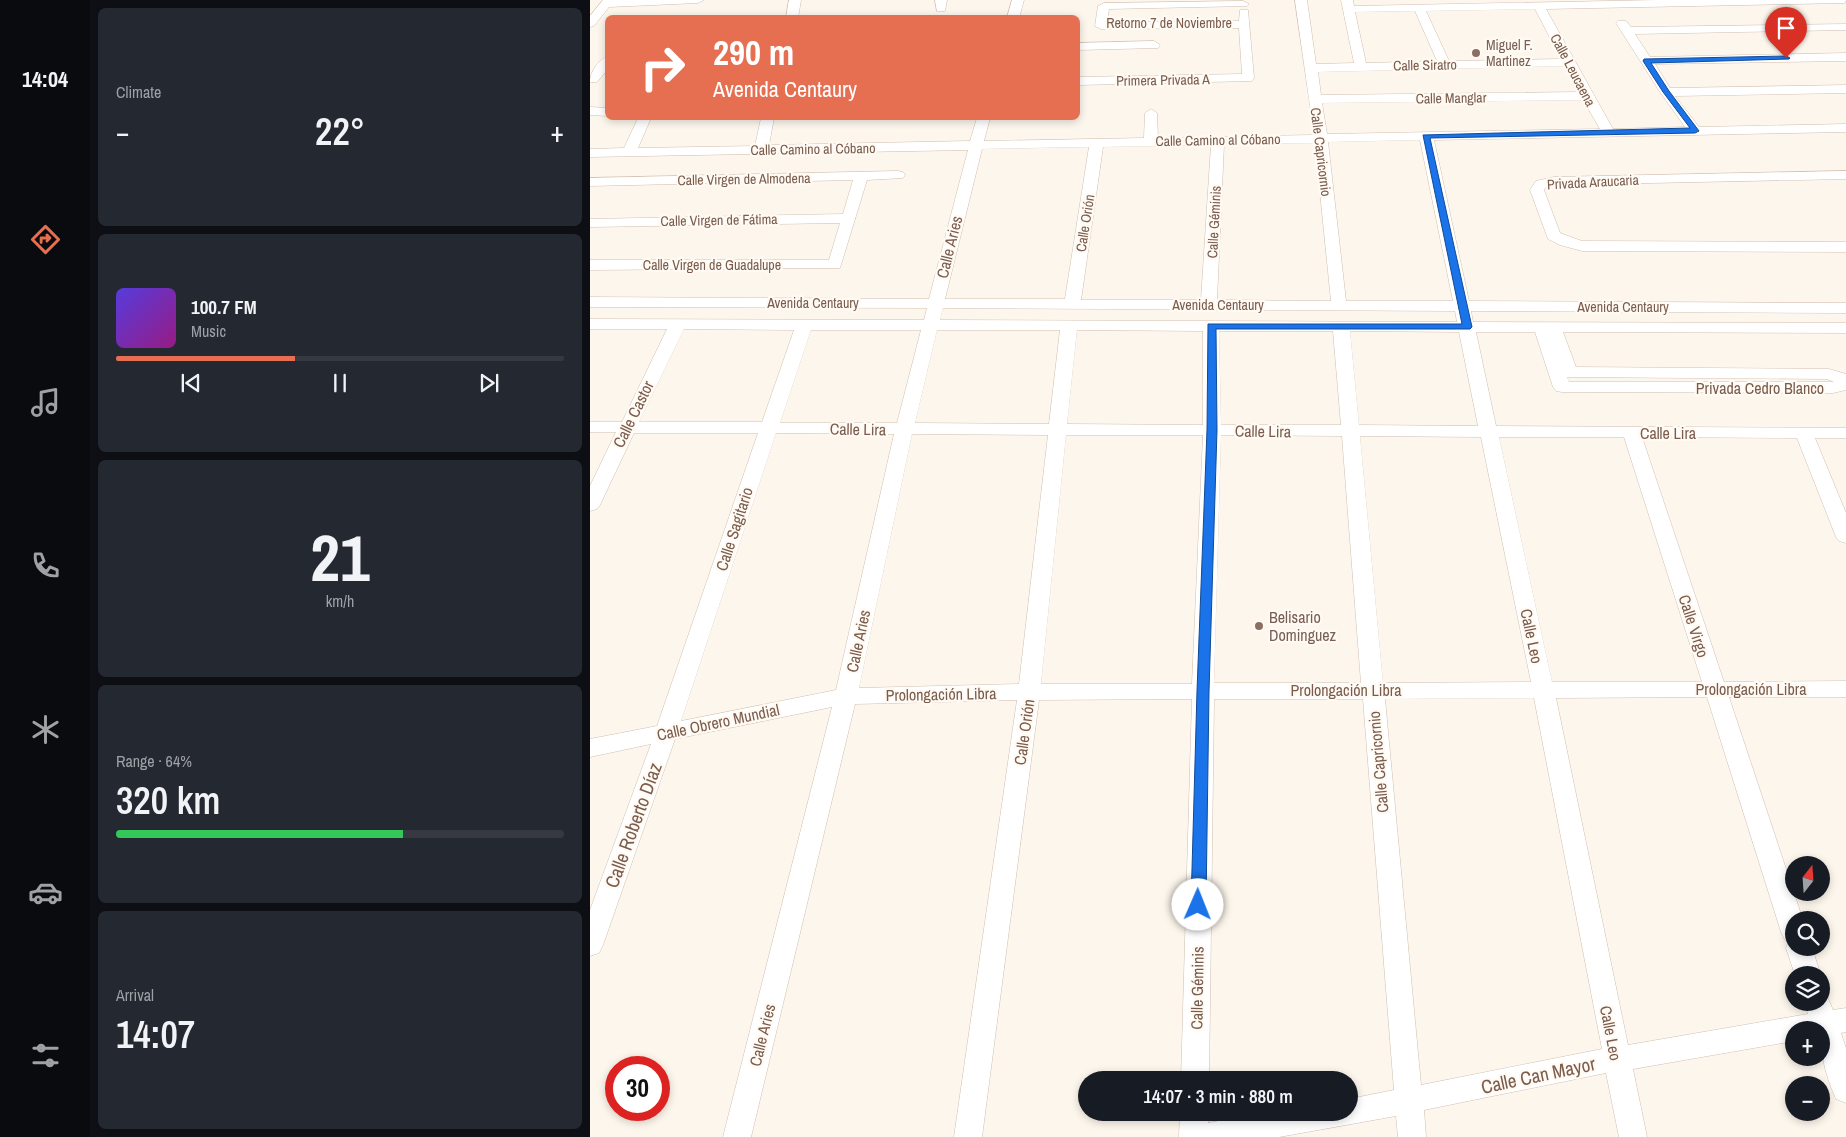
<!DOCTYPE html>
<html lang="en">
<head>
<meta charset="utf-8">
<style>
	:root { --surface:#171b24; --page:#242831; --text:#f1f3f6; --muted:#9ea1a6; --line:#363941; --accent:#e76f51 }
	body { margin:0; font-family:"Archivo Narrow",sans-serif; background:var(--page); color:var(--text); height:100vh; display:flex; flex-direction:column; font-size:19px; white-space:nowrap }
	* { box-sizing:border-box; margin:0 }
	p { font-size:16px; color:var(--muted) }
	.icon { flex:none; width:28px; height:28px; fill:none; stroke:currentColor; stroke-width:2; stroke-linecap:round; stroke-linejoin:round }
	.map { position:relative; flex:1; overflow:hidden }
	.side { display:flex; flex-direction:column; gap:8px; padding:8px; background:#0d0f14; width:500px }
	.side>* { flex:none }
	.banner { position:absolute; left:15px; top:15px; width:475px; height:105px; border-radius:8px; box-shadow:0 2px 8px #0003; background:#e76f51; color:#fff; overflow:hidden }
	.needle { width:32px; rotate:17deg }
	.tools { position:absolute; left:1195px; top:856px; display:grid; gap:10px }
	.tools a { display:grid; place-items:center; width:45px; height:45px; border-radius:50%; background:var(--surface); box-shadow:0 2px 8px #0003; font-size:25px }
	.speed { position:absolute; left:15px; top:1056px; display:flex; gap:10px; font-size:25px; font-weight:700; text-align:center }
	.speed>* { display:grid; place-content:center; width:65px; height:65px; border-radius:50%; background:var(--surface); box-shadow:0 2px 8px #0003; line-height:1 }
	.speed .limit { border:8px solid #d22; background:#fff; color:#111 }
	.pin { position:absolute; display:grid; place-items:center; width:42px; height:42px; color:#fff; margin:-51px -21px; border-radius:50% 50% 50% 0; rotate:-45deg; box-shadow:0 0 5px #0007 }
	.pin .icon { rotate:45deg }
	.me { position:absolute; width:55px; margin:-28px; rotate:1deg; stroke-linejoin:round; filter:drop-shadow(0 0 4px #0008) }
	.turn { display:flex; align-items:center; gap:18px; height:105px; padding:0 25px; font-size:22px }
	.turn .icon { width:65px; height:65px; stroke-width:2.5 }
	.turn b { display:block; font-size:35px; line-height:42px }
	.big { font-size:38px; font-weight:600; line-height:1.1 }
	.side .widget { flex:1; display:flex; flex-direction:column; justify-content:center; gap:8px; min-width:0; padding:0 18px; border-radius:8px; background:var(--page) }
	.side .dial { align-items:center; gap:0 }
	.dial b { font-size:65px; line-height:1 }
	.song { display:flex; align-items:center; gap:15px }
	.cover { width:60px; height:60px; border-radius:8px; background:linear-gradient(135deg,hsl(250 70% 55%),hsl(310 70% 35%)) }
	.played { height:5px; border-radius:2px; background:linear-gradient(90deg,var(--accent) 40%,var(--line) 40%) }
	.keys { display:flex; justify-content:space-around; direction:ltr }
	.heat { display:flex; justify-content:space-between; align-items:center; font-size:28px; direction:ltr }
	.charge { height:8px; border-radius:4px; background:linear-gradient(90deg,#34c759 64%,var(--line) 0) }
	.trip { position:absolute; left:488px; top:1071px; width:280px; height:50px; border-radius:25px; background:var(--surface); box-shadow:0 2px 8px #0003; font-weight:600; line-height:50px; text-align:center }
	main { display:flex; flex:1; min-height:0 }
	.dock { display:flex; flex-direction:column; width:90px; justify-content:space-around; align-items:center; background:#090b0e; color:var(--muted) }
	.dock .icon { width:35px; height:35px }
	.dock .current { color:var(--accent) }
	.dock b { font-size:22px; color:var(--text) }
	.map>svg:first-child { display:block }
</style>
</head>
<body>
<main>
<nav class="dock">
<b>14:04</b>
<svg class="icon current" aria-label="directions" viewBox="0 0 24 24"><path d="M12 3l9 9-9 9-9-9zM9 14v-3h6M13 9l2 2-2 2"/></svg>
<svg class="icon" aria-label="music" viewBox="0 0 24 24"><path d="M9 18V5l10-2v13"/><circle cx="6" cy="18" r="3"/><circle cx="16" cy="16" r="3"/></svg>
<svg class="icon" aria-label="phone" viewBox="0 0 24 24"><path d="M5 4h4l2 5-3 2q2 4 5 5l2-3 5 2v4C11 20 4 13 5 4z"/></svg>
<svg class="icon" aria-label="climate" viewBox="0 0 24 24"><path d="M12 3v18M4 7l16 10M4 17L20 7"/></svg>
<svg class="icon" aria-label="car" viewBox="0 0 24 24"><path d="M5 17H2v-5l4-1 3-4h7l3 4 3 1v5h-3M9 17h6M6 11h13"/><circle cx="7" cy="17" r="2"/><circle cx="17" cy="17" r="2"/></svg>
<svg class="icon" aria-label="filters" viewBox="0 0 24 24"><path d="M4 7h16M4 17h16"/><circle cx="9" cy="7" r="2"/><circle cx="15" cy="17" r="2"/></svg>
</nav>
<section class="side">
<div class="widget"><p>Climate</p>
<div class="heat"><a>−</a><b class="big">22°</b><a>+</a></div>
</div>
<div class="widget">
<div class="song"><i class="cover"></i><div><b>100.7 FM</b><p>Music</p></div></div>
<div class="played"></div>
<div class="keys"><svg class="icon" aria-label="previous" viewBox="0 0 24 24"><path d="M18 5L8 12l10 7zM5 5v14"/></svg><svg class="icon" aria-label="pause" viewBox="0 0 24 24"><path d="M8 5v14M16 5v14"/></svg><svg class="icon" aria-label="next" viewBox="0 0 24 24"><path d="M6 5l10 7-10 7zM19 5v14"/></svg></div>
</div>
<div class="widget dial"><b>21</b><p>km/h</p></div>
<div class="widget"><p>Range · 64%</p><b class="big">320 km</b><div class="charge"></div></div>
<div class="widget"><p>Arrival</p><b class="big">14:07</b></div>
</section>
<div class="map">
<svg width="1256" height="1137" viewBox="0 0 1256 1137">
	<rect width="100%" height="100%" fill="#fdf6ec"/>
	<g fill="none" stroke-linecap="round" stroke-linejoin="round">
		<defs>
			<path id="minor" d="M13 0H114L108 3 19 7 4 26 0 27V16Z
				M199 0H211L208 18H196Z
				M345 0H357L355 11H347Z
				M422 0H434L429 18H417Z
				M705 0H717L726 64 764 63 751 0H763L764 6 1068 0H1256L1255 3 956 9 1023 129 1095 127 1070 92 1026 23 1028 21H1036L1041 27 1256 24V30L1045 34 1060 57 1256 53V61L1065 64 1080 88 1256 85V93L1085 96 1109 127 1256 124V132L844 140 879 301 1256 303V313L881 311 883 322 1256 323V333L973 332 986 367 1239 369 1256 374V390L1243 393 972 392 966 391 963 387 945 332H886L906 426 1256 428V438H1225L1256 513V543L1249 541 1246 537 1207 438 1052 437 1134 682 1256 681V697H1139L1213 920H1204V948H1222L1231 975H1205L1196 948 1199 941 1195 940 1191 932 1117 697 966 698 1038 1045 1218 1014 1214 1002H1231V992L1236 994 1243 1010 1256 1008V1032L1251 1033 1256 1048V1103L1246 1099C1235 1074 1231 1057 1231 1030H1204V1041L1043 1069 1057 1137H1029L1016 1073 834 1110 836 1137H808L806 1116 689 1137H589L590 1112H618V1123L676 1112H759V1099L804 1090 773 699H624L619 1080H591L602 699 449 700 392 1137H364L427 700 265 704 161 1137H133L242 707 85 739 13 945 9 953 0 956V910L61 744 0 757V739L67 726 168 433H44L10 505 7 509 0 511V486L26 432H0V422H32L77 329H0V319L334 320 337 308 0 307V297L339 299 378 150 0 157V149L34 148 48 118H61L48 148 165 146 171 118H184L179 145 380 141 387 118H400L394 141 554 138 555 113 561 109 567 113 568 138 724 135ZM945 9 971 59 859 61 836 11ZM825 11 847 61 776 63 765 12ZM975 66 989 92 731 95 728 72ZM993 100 1010 129 737 134 732 103ZM830 140 863 301H756L738 142ZM725 143 741 301 627 300 634 144ZM621 145 611 300H491L513 147ZM499 147 475 299H355L392 149ZM353 308 865 311 867 322 350 320ZM94 329 204 330 172 422H49ZM221 330H331L307 423H190ZM347 330H470L459 424 325 423ZM487 330 613 331V425L477 424ZM629 331H743L751 425H631ZM760 331 869 332 888 426 769 425ZM977 377 1237 379 1244 382H979ZM186 433 304 434 246 690 91 721ZM322 434 458 435 429 684 269 688ZM476 435H613L602 684H451ZM631 435 752 436 771 683H624ZM770 436 891 437 941 682 793 683ZM909 437H1034L1112 682H962ZM944 698 1012 1049 831 1085 795 699Z
				M653 1 659 4 657 6 519 9 517 22 649 21 650 10H658L664 78 662 81 488 85V77L652 74 649 28 511 29 505 26 508 6 514 3Z
				M564 41 570 45 568 48 488 50V43Z
				M18 56V69L7 82H0C0 72 8 60 18 56Z
				M0 107 18 108V116L0 115Z
				M308 171 313 172 315 175 313 178 277 180 250 268 0 270V260H239L250 223 0 227V219L253 214 263 180 0 186V178Z
				M1256 171V179L964 185 956 187 954 190 970 233 992 241 1256 242V252L992 251 970 245 958 239 940 190 946 181 964 177Z"/>
		</defs>
		<use href="#minor" stroke="#d1beb0" stroke-width="1"/>
		<use href="#minor" fill="#fff" fill-rule="evenodd"/>
	</g>
	<path fill="#1a73e8" stroke="#114b97" d="M1196 56 1200 58 1199 59 1061 63 1079 91 1109 131 1105 133 840 138 882 327 880 329H626L627 430 619 691 616 905 614 909 608 911 603 909 601 905 607 691 617 430 618 324H872L833 135 1100 128 1073 92 1053 61 1054 59Z"/>
	<g fill="#8d6e63" stroke="#fffaf3" stroke-width="2">
		<circle cx="886" cy="53" r="5"/>
		<circle cx="669" cy="626" r="5"/>
	</g>
	<g text-anchor="middle" dominant-baseline="central" stroke-width="4.5" stroke-linejoin="round" paint-order="stroke">
		<g font-size="14" fill="#7a5c4d" stroke="#fffaf3">
			<text x="579" y="23">Retorno 7 de Noviembre</text>
			<text transform="translate(835 65) rotate(-1)">Calle Siratro</text>
			<text transform="translate(983 70) rotate(62)">Calle Leucaena</text>
			<text transform="translate(573 80) rotate(-1)">Primera Privada A</text>
			<text transform="translate(861 98) rotate(-1)">Calle Manglar</text>
			<text transform="translate(628 140) rotate(-1)">Calle Camino al Cóbano</text>
			<text transform="translate(223 149) rotate(-1)">Calle Camino al Cóbano</text>
			<text transform="translate(731 152) rotate(83)">Calle Capricornio</text>
			<text transform="translate(154 179) rotate(-1)">Calle Virgen de Almodena</text>
			<text transform="translate(1003 182) rotate(-3)">Privada Araucaria</text>
			<text transform="translate(129 220) rotate(-1)">Calle Virgen de Fátima</text>
			<text transform="translate(624 222) rotate(-87)">Calle Géminis</text>
			<text transform="translate(495 223) rotate(-81)">Calle Orión</text>
			<text x="122" y="265">Calle Virgen de Guadalupe</text>
			<text x="223" y="303">Avenida Centaury</text>
			<text x="628" y="305">Avenida Centaury</text>
			<text x="1033" y="307">Avenida Centaury</text>
		</g>
		<g font-size="14" fill="#785e54" stroke="#fffaf3" text-anchor="start">
			<text x="896" y="45">Miguel F.<tspan x="896" dy="16">Martinez</tspan></text>
		</g>
		<g font-size="16" fill="#7a5c4d" stroke="#fffaf3">
			<text transform="translate(359 247) rotate(-76)">Calle Aries</text>
			<text x="1170" y="388">Privada Cedro Blanco</text>
			<text transform="translate(43 414) rotate(-64)">Calle Castor</text>
			<text transform="translate(268 429) rotate(1)">Calle Lira</text>
			<text transform="translate(673 431) rotate(1)">Calle Lira</text>
			<text x="1078" y="433">Calle Lira</text>
			<text transform="translate(144 529) rotate(-72)">Calle Sagitario</text>
			<text transform="translate(1104 626) rotate(72)">Calle Virgo</text>
			<text transform="translate(942 636) rotate(78)">Calle Leo</text>
			<text transform="translate(268 641) rotate(-78)">Calle Aries</text>
			<text x="1161" y="689">Prolongación Libra</text>
			<text x="756" y="690">Prolongación Libra</text>
			<text transform="translate(351 694) rotate(-1)">Prolongación Libra</text>
			<text transform="translate(128 722) rotate(-12)">Calle Obrero Mundial</text>
			<text transform="translate(434 732) rotate(-82)">Calle Orión</text>
			<text transform="translate(788 762) rotate(-95)">Calle Capricornio</text>
			<text transform="translate(607 988) rotate(-89)">Calle Géminis</text>
			<text transform="translate(1021 1033) rotate(79)">Calle Leo</text>
			<text transform="translate(172 1035) rotate(-76)">Calle Aries</text>
		</g>
		<g font-size="16" fill="#785e54" stroke="#fffaf3" text-anchor="start">
			<text x="679" y="617">Belisario<tspan x="679" dy="18">Dominguez</tspan></text>
		</g>
		<g font-size="19" fill="#7a5c4d" stroke="#fffaf3">
			<text transform="translate(43 825) rotate(-70)">Calle Roberto Díaz</text>
			<text transform="translate(948 1075) rotate(-12)">Calle Can Mayor</text>
		</g>
	</g>
</svg>
<div class="tools">
<a><svg class="needle" viewBox="-14 -14 28 28"><path d="M0-13l5 13h-10z" fill="#e53935"/><path d="M0 13l5-13h-10z" fill="#9ea1a6"/></svg></a>
<a><svg class="icon" aria-label="search" viewBox="0 0 24 24"><circle cx="10" cy="10" r="6"/><path d="M15 15l6 6"/></svg></a>
<a><svg class="icon" aria-label="layers" viewBox="0 0 24 24"><path d="M12 4l9 5-9 5-9-5zM3 14l9 5 9-5"/></svg></a>
<a>+</a>
<a>−</a>
</div>
<div class="speed"><div class="limit">30</div></div>
<div class="pin" style="left:1196px;top:58px;background:#d93025"><svg class="icon" aria-label="arrive" viewBox="0 0 24 24"><path d="M6 21V4h12l-3 4 3 4H6"/></svg></div>
<svg class="me" style="left:608px;top:905px" viewBox="-20 -20 40 40"><circle r="19" fill="#fff"/><path d="M0-13L10 11 0 6-10 11z" fill="#1a73e8"/></svg>
<div class="trip">14:07 · 3 min · 880 m</div>
<div class="banner">
<div class="turn"><svg class="icon" aria-label="right" viewBox="0 0 24 24"><path d="M7 20v-9h11M14 6l5 5-5 5"/></svg><div><b>290 m</b>Avenida Centaury</div></div>
</div>
</div>
</main>
</body>
</html>
